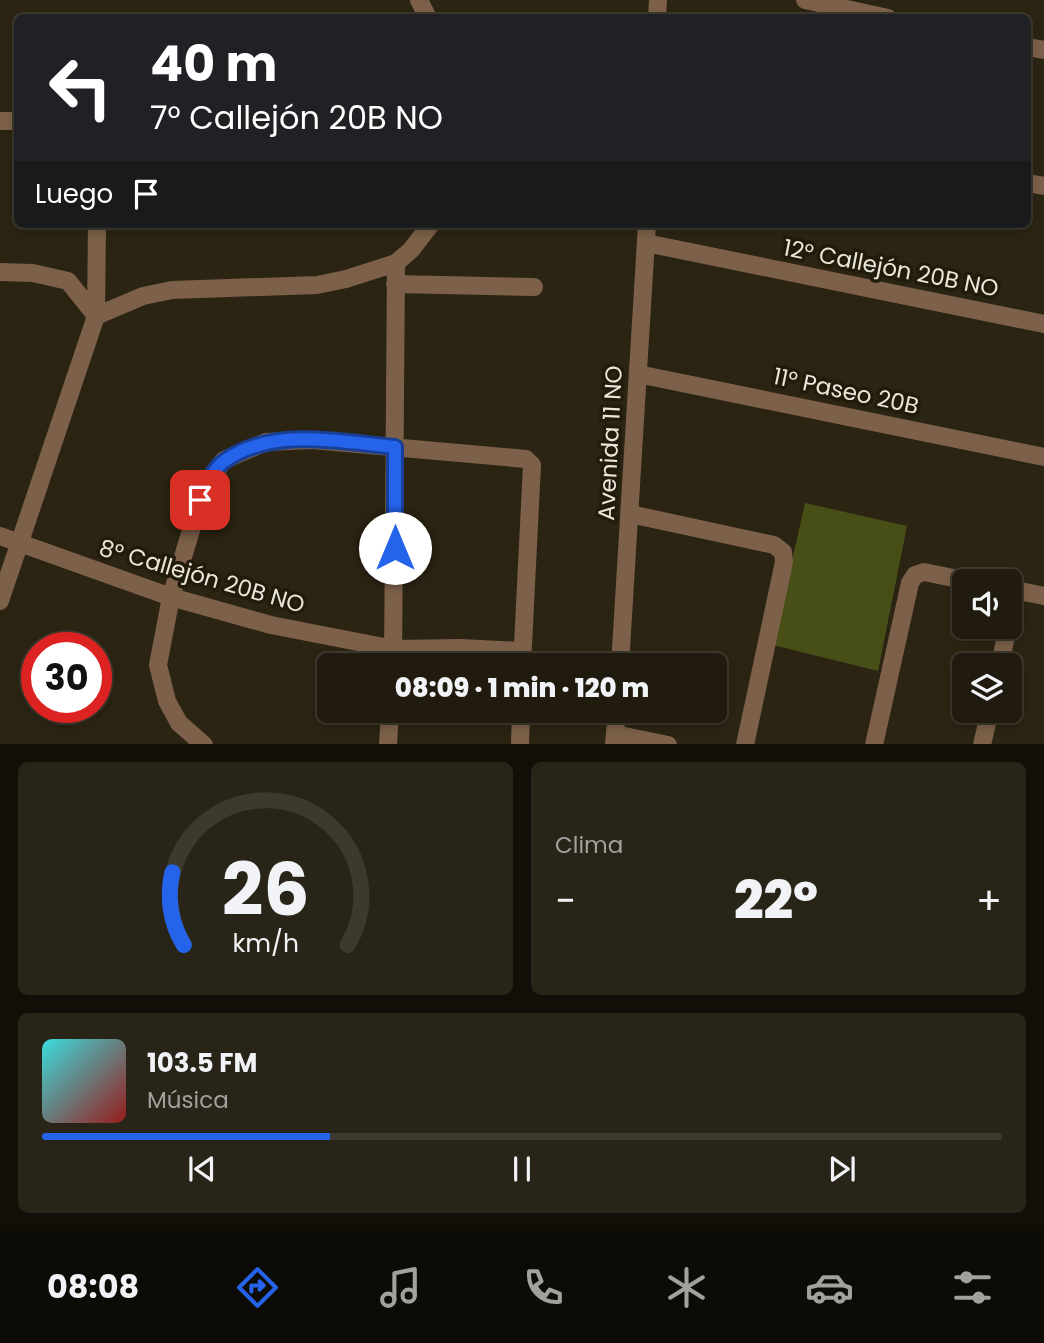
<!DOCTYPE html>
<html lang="es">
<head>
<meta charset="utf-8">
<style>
	:root { --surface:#201b0e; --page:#282417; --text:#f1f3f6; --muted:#a2a19e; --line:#3d392e; --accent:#2563eb }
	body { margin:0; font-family:Poppins,sans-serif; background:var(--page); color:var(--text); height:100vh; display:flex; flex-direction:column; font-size:26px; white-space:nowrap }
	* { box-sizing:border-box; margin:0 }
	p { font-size:23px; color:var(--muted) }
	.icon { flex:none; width:38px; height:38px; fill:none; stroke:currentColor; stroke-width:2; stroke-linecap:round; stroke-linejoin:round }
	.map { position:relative; height:744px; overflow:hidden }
	.sheet { display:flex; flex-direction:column; gap:18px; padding:18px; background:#120f08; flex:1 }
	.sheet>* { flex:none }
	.hud { position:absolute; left:14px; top:14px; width:1017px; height:214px; border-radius:10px; box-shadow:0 4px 10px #0003,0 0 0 2px var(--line); background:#202124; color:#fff; overflow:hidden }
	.controls { position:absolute; left:952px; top:569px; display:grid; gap:14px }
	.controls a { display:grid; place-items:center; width:70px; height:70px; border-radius:10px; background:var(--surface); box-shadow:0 4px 10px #0003,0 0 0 2px var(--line); font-size:35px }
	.speed { position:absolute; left:21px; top:632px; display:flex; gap:14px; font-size:35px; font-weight:700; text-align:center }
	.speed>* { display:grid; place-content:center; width:91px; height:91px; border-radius:50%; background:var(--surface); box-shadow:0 4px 10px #0003,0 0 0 2px var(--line); line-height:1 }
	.speed .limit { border:10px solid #d22; background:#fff; color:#111 }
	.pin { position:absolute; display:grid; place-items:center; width:60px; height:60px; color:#fff; margin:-30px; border-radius:14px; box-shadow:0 4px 10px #0006 }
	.me { position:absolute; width:77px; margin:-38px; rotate:0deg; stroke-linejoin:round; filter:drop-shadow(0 0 5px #0008) }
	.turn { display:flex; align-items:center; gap:24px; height:147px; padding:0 21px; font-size:32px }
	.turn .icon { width:91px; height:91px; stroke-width:2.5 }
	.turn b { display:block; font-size:49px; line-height:60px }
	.then { display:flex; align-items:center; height:66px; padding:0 21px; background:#0003; gap:14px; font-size:26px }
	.big { font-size:52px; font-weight:800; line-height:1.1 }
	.sheet .tile { flex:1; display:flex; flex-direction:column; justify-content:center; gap:10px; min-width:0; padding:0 24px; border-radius:10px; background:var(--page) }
	.sheet .dial { align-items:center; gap:0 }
	.dial svg { height:182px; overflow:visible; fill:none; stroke:var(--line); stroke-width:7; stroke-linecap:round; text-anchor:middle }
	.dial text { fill:var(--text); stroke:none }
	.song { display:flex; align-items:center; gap:21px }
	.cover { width:84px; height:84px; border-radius:10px; background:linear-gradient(135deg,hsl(180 70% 55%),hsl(0 70% 35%)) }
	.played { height:7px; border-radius:4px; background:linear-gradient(90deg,var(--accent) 30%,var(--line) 30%) }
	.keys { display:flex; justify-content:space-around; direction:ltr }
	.heat { display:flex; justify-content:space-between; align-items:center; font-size:38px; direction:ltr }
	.sheet .tiles { flex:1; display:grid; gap:18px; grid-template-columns:1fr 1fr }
	.tile:last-child { grid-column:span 2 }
	.trip { position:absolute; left:317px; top:653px; width:410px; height:70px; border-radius:10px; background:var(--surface); box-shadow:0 4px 10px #0003,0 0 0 2px var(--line); font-weight:800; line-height:70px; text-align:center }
	.dock { display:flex; height:112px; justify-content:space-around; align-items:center; background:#0d0b06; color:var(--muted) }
	.dock .icon { width:49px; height:49px }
	.dock .current { color:var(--accent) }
	.dock b { font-size:32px; color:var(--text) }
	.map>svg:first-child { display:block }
</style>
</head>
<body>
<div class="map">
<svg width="1044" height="745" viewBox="0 0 1044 745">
	<rect width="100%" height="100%" fill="#2b2413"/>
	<path fill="#474e16" d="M805 503 907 526 878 671 773 645Z"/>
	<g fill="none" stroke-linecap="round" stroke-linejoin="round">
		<path stroke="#7c6049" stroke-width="18" d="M419 0 428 18
			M805 0 888 18
			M657 18 658 0
			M1027 47 1044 50
			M0 121H18
			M1027 183 1044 186
			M646 243 1044 324
			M0 272 33 273 68 281 96 316 143 296 172 290 317 285 346 279 396 263 411 250 431 224
			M395 284 534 287
			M638 374 1044 457
			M630 514 774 545 783 552 784 562 745 745
			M0 536 171 597 271 625 394 649 461 648 522 651
			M1010 589 1044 596
			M0 601 96 316 97 224
			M1010 620 1018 591
			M393 665 396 263
			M620 665 647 224
			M1000 665 1008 626
			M615 734 668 745
			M204 745 179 723 167 701 158 665 171 597 200 500 212 476 224 460 266 442 312 440 526 459 532 465 522 665
			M388 745 390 710
			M520 745 521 710
			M614 745 617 710
			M874 745 910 583 915 575 924 572 968 581
			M982 745 990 710"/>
	</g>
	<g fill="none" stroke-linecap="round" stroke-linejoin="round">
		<defs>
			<path id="route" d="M200 500C206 487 213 468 226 460 274 427 340 442 395 447V548"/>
		</defs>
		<use href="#route" stroke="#184099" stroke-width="18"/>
		<use href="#route" stroke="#2563eb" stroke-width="12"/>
	</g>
	<g text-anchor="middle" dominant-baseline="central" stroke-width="7" stroke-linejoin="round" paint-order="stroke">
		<g font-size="23" fill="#eae6db" stroke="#211b0a">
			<text transform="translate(891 268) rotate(11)">12° Callejón 20B NO</text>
			<text transform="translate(846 391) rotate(12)">11° Paseo 20B</text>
			<text transform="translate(610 443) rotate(-87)">Avenida 11 NO</text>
			<text transform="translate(202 576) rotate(16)">8° Callejón 20B NO</text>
		</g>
	</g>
</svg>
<div class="controls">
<a><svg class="icon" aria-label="sound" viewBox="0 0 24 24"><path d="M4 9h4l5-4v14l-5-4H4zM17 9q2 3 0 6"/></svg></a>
<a><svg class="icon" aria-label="layers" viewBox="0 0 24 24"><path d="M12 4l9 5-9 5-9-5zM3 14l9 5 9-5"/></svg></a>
</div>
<div class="speed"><div class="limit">30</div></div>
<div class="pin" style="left:200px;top:500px;background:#d93025"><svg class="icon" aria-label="arrive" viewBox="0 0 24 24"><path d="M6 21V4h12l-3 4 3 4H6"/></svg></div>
<svg class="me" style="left:395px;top:548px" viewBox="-20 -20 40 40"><circle r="19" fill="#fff"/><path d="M0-13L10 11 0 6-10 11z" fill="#2563eb"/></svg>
<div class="trip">08:09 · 1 min · 120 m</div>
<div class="hud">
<div class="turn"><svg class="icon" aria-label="left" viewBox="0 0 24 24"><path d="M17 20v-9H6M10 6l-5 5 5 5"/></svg><div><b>40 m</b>7° Callejón 20B NO</div></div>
<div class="then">Luego<svg class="icon" aria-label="arrive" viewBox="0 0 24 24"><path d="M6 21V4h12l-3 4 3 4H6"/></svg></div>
</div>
</div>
<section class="sheet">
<div class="tiles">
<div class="tile dial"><svg viewBox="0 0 100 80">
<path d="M14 69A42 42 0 1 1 86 69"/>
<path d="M14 69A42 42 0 0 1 9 37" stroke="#2563eb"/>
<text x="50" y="56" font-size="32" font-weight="700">26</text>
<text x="50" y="72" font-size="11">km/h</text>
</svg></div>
<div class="tile"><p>Clima</p>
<div class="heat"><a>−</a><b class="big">22°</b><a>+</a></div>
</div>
<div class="tile">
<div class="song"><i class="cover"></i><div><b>103.5 FM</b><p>Música</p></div></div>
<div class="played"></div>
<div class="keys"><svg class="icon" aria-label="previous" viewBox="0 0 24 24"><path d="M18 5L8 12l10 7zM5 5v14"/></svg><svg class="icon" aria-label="pause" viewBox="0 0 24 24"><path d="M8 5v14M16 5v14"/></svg><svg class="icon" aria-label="next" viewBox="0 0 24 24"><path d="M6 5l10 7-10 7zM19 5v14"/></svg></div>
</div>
</div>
</section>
<nav class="dock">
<b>08:08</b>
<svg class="icon current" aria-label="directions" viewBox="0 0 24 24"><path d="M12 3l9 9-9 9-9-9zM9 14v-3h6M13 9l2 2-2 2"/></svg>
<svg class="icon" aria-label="music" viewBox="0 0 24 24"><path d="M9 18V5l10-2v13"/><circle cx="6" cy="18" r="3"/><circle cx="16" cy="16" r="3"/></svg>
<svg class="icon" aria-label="phone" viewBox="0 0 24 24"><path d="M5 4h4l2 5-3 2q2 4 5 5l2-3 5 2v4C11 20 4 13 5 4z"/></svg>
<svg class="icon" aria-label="climate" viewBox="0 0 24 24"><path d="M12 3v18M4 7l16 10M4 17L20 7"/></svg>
<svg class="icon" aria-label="car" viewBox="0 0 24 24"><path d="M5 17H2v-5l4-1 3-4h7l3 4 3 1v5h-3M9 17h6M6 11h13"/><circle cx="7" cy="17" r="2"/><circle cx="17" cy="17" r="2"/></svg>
<svg class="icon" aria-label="filters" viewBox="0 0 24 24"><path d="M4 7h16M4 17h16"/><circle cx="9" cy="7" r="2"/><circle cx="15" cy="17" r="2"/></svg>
</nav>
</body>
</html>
